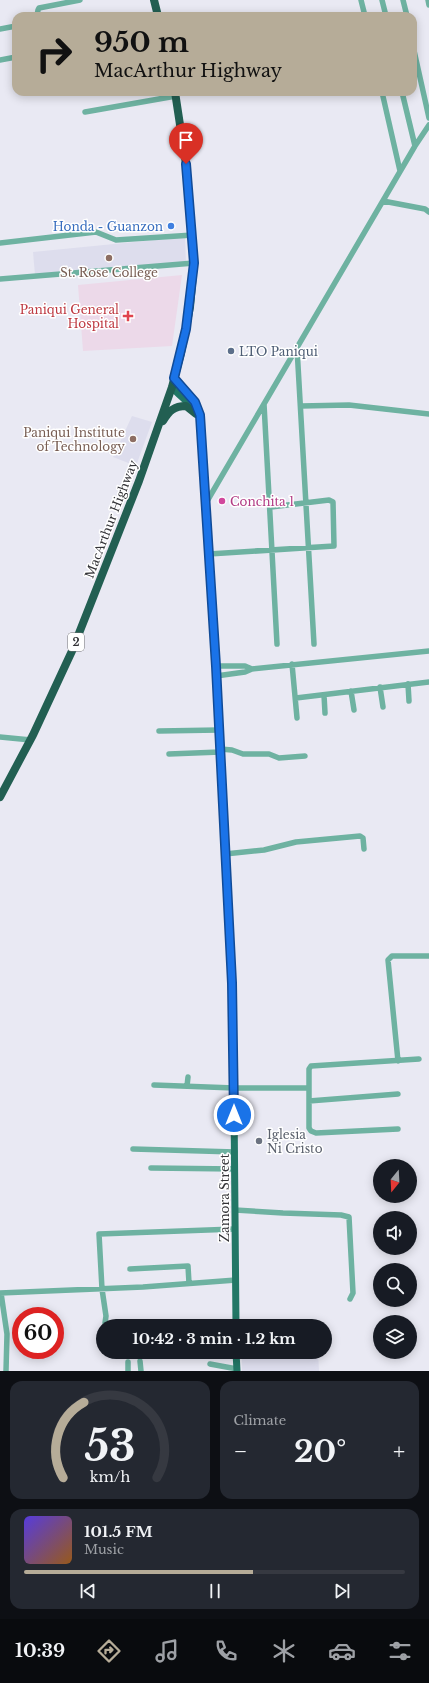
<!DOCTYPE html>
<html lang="en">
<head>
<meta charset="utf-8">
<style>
	:root { --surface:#171b24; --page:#242831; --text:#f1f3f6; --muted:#9ea1a6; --line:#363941; --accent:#b6ac98 }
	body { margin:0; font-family:"Libre Baskerville",serif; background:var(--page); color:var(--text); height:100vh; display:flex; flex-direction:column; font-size:15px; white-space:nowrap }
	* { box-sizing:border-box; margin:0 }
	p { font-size:13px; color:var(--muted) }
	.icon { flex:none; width:22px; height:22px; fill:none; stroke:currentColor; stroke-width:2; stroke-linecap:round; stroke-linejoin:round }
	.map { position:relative; height:1371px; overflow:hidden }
	.side { display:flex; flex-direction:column; gap:10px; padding:10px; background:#0d0f14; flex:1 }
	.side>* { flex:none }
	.guide { position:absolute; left:12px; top:12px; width:405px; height:84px; border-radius:12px; box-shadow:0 2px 10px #0003; background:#b6ac98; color:#111; overflow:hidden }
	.needle { width:26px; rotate:198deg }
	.controls { position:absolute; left:373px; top:1159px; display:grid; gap:8px }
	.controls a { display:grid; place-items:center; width:44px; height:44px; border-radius:50%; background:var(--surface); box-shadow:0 2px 10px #0003; font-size:20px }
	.speed { position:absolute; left:12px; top:1307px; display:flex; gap:8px; font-size:20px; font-weight:700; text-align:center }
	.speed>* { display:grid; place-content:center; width:52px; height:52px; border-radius:50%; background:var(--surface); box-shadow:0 2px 10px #0003; line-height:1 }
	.speed .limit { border:6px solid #d22; background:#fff; color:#111 }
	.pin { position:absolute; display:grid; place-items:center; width:34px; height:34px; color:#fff; margin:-41px -17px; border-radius:50% 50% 50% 0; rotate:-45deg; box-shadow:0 0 4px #0007 }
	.pin .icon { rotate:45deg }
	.me { position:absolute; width:44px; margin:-22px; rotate:0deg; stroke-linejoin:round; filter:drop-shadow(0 0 3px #0008) }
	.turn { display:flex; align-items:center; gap:14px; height:84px; padding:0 16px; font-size:18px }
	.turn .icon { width:52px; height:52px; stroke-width:2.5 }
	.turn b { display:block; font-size:28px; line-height:34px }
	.big { font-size:30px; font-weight:700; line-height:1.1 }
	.side .card { flex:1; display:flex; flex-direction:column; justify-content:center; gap:6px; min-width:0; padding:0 14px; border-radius:12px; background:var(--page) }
	.side .dial { align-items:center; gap:0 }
	.dial svg { height:104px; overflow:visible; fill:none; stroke:var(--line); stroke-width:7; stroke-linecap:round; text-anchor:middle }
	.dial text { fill:var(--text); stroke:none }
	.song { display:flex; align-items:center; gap:12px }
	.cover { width:48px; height:48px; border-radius:6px; background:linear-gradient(135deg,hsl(250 70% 55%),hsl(30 70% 35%)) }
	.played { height:4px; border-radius:2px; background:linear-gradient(90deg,var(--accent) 60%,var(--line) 60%) }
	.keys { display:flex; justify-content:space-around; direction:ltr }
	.heat { display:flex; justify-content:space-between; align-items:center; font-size:22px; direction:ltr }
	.side .tiles { flex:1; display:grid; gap:10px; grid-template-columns:1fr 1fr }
	.card:last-child { grid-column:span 2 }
	.trip { position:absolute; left:96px; top:1319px; width:236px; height:40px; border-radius:20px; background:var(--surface); box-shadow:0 2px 10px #0003; font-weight:700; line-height:40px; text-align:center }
	.tabs { display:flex; height:64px; justify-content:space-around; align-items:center; background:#090b0e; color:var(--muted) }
	.tabs .icon { width:28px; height:28px }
	.tabs .current { color:var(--accent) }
	.tabs b { font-size:18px; color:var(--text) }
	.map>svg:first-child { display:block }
</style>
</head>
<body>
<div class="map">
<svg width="429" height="1371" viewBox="0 0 429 1371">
	<rect width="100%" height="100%" fill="#e9e9f3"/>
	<path fill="#dddded" d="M185 237 186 264 35 275 33 252Z
		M132 416 152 422 136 466 113 457Z
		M317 1319V1326H242V1320L298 1322Z
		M242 1352H318L319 1371H242Z"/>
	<path fill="#ecd9e9" d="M182 275 172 346 83 351 78 285Z"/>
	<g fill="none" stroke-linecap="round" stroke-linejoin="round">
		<path stroke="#6eb2a1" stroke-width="5.5" d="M361 0 365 16
			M382 0 386 16
			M403 0 407 16
			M428 0 429 5
			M37 16 38 10 39 8 80 0
			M0 29 16 26
			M413 46 429 118
			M0 60 16 57
			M382 92 400 171
			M402 92 415 146
			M85 112 176 96
			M383 201 425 209 429 212
			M0 243 96 232 116 240 193 235
			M0 279 194 263
			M297 348 314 644
			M264 404 277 644
			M301 406 349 405 429 414
			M206 503 415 146 429 125
			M209 554 334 546 333 502 329 500 271 507
			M292 664 297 718
			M216 666H245L252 669
			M216 676 245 672 252 669 429 651
			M408 684 409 701
			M380 687 383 707
			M351 691 354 710
			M324 695 325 713
			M296 698 429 682
			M159 731 219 730
			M0 737 31 740
			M220 749 232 750 243 754H269L279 758 305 756
			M169 754 220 752
			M225 854 264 850 296 842 360 836 363 838 364 849
			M398 1061 388 960 392 956H429
			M154 1085 234 1088H308
			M187 1086 188 1077
			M309 1101 398 1094
			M398 1129 316 1133 311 1131 309 1128V1069L311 1066 419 1059
			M133 1149 235 1152
			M151 1168 235 1169
			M235 1210 283 1213 341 1215 349 1217 353 1293 350 1299
			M130 1269 188 1266 189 1283
			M0 1293 143 1287 236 1280
			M1 1293 7 1334 6 1371
			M105 1323 106 1316 102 1289 99 1234 235 1229
			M140 1361 141 1371
			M210 1364 237 1369
			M128 1371V1362"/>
		<path stroke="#276" stroke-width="7" d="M174 377 195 402 200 415 216 666 233 994 236 1326
			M172 387C179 396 190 402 195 412
			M236 1352 237 1371"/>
		<path stroke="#225f52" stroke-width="8" d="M154 0 158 16
			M163 421C169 411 174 406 186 406L196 414
			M0 797 33 735 72 651 139 481 172 387 181 353 190 307 194 263 186 164 175 92"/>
	</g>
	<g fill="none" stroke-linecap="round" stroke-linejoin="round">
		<defs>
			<path id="route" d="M186 164 194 263 186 329 174 378 195 402 200 415 216 666 232 983 234 1115"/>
		</defs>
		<use href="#route" stroke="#114b97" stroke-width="10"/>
		<use href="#route" stroke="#1a73e8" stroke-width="7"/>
	</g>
	<circle fill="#3f7fe0" stroke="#fff" stroke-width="1.5" cx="171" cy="226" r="4"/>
	<g fill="#8d6e63" stroke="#fff" stroke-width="1.5">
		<circle cx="109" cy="258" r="4"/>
		<circle cx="133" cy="439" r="4"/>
	</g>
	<path fill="#e0444e" stroke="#fff" stroke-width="1.5" d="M126 310h4v4h4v4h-4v4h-4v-4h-4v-4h4z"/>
	<circle fill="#5c6f8a" stroke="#fff" stroke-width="1.5" cx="231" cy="351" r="4"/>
	<circle fill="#d1479c" stroke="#fff" stroke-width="1.5" cx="222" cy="501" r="4"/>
	<circle fill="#6b7280" stroke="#fff" stroke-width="1.5" cx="259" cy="1141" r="4"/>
	<g text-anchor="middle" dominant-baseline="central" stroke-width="3" stroke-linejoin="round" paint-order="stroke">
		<rect fill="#fff" stroke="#707073" stroke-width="1" x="68" y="633" width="16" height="18" rx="3"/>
		<g font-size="11" font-weight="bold" fill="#333337">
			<text x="76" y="642">2</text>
		</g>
		<g font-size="12" fill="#366cbe" stroke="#fff" text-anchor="end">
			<text x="163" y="226">Honda - Guanzon</text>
		</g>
		<g font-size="12" fill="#785e54" stroke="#fff">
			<text x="109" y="272">St. Rose College</text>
			<text x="125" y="432" text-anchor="end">Paniqui Institute<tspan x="125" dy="14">of Technology</tspan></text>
		</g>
		<g font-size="12" fill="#be3a42" stroke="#fff" text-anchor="end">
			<text x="119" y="309">Paniqui General<tspan x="119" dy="14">Hospital</tspan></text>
		</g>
		<g font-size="12" fill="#4e5e75" stroke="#fff" text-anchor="start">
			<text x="239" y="351">LTO Paniqui</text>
		</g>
		<g font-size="12" fill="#b23c85" stroke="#fff" text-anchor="start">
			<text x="230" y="501">Conchita 1</text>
		</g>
		<g font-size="12" fill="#333337" stroke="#fff">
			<text transform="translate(111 519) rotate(-69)">MacArthur Highway</text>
			<text transform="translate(224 1198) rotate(-90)">Zamora Street</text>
		</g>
		<g font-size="12" fill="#5b616d" stroke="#fff" text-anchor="start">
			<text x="267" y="1134">Iglesia<tspan x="267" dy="14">Ni Cristo</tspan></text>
		</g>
	</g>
</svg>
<div class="controls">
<a><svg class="needle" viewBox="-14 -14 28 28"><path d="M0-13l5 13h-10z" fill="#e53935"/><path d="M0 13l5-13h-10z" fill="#9ea1a6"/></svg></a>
<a><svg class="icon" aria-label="sound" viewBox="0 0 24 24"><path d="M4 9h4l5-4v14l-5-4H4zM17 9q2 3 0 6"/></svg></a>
<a><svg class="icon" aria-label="search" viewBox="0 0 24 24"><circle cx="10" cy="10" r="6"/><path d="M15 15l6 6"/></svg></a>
<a><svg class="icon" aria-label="layers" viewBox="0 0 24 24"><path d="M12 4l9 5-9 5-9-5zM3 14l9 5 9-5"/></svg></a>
</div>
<div class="speed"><div class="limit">60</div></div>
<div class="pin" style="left:186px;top:164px;background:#d93025"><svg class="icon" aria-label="arrive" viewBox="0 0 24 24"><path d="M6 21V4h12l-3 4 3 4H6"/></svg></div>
<svg class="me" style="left:234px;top:1115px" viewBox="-20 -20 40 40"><circle r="17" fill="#1a73e8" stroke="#fff" stroke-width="3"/><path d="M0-11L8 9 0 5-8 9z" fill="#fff"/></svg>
<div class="trip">10:42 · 3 min · 1.2 km</div>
<div class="guide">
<div class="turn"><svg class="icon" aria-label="right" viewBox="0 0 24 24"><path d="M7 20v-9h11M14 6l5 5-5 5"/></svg><div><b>950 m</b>MacArthur Highway</div></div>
</div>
</div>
<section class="side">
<div class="tiles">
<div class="card dial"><svg viewBox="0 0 100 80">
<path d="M14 69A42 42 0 1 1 86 69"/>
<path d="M14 69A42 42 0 0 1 30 11" stroke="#b6ac98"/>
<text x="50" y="56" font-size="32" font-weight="700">53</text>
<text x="50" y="72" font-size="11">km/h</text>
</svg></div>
<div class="card"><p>Climate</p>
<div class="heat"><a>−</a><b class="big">20°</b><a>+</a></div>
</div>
<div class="card">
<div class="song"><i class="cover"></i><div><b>101.5 FM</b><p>Music</p></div></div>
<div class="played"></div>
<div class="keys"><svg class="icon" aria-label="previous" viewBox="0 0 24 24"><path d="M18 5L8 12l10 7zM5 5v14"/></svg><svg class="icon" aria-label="pause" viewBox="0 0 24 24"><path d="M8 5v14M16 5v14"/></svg><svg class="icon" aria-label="next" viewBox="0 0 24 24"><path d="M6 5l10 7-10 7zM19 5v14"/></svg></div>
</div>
</div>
</section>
<nav class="tabs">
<b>10:39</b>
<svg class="icon current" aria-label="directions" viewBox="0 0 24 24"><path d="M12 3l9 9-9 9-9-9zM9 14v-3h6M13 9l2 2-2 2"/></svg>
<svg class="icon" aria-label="music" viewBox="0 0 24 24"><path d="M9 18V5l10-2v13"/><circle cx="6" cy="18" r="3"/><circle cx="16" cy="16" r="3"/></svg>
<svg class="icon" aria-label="phone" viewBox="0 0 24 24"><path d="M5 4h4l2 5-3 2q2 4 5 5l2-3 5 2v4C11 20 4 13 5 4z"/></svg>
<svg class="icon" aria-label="climate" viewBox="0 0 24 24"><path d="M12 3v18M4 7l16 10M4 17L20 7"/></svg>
<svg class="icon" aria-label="car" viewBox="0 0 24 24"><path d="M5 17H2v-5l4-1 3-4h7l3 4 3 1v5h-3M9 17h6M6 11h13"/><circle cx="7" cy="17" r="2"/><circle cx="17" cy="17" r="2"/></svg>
<svg class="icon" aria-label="filters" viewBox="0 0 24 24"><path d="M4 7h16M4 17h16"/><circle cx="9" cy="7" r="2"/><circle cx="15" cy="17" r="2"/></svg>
</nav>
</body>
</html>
